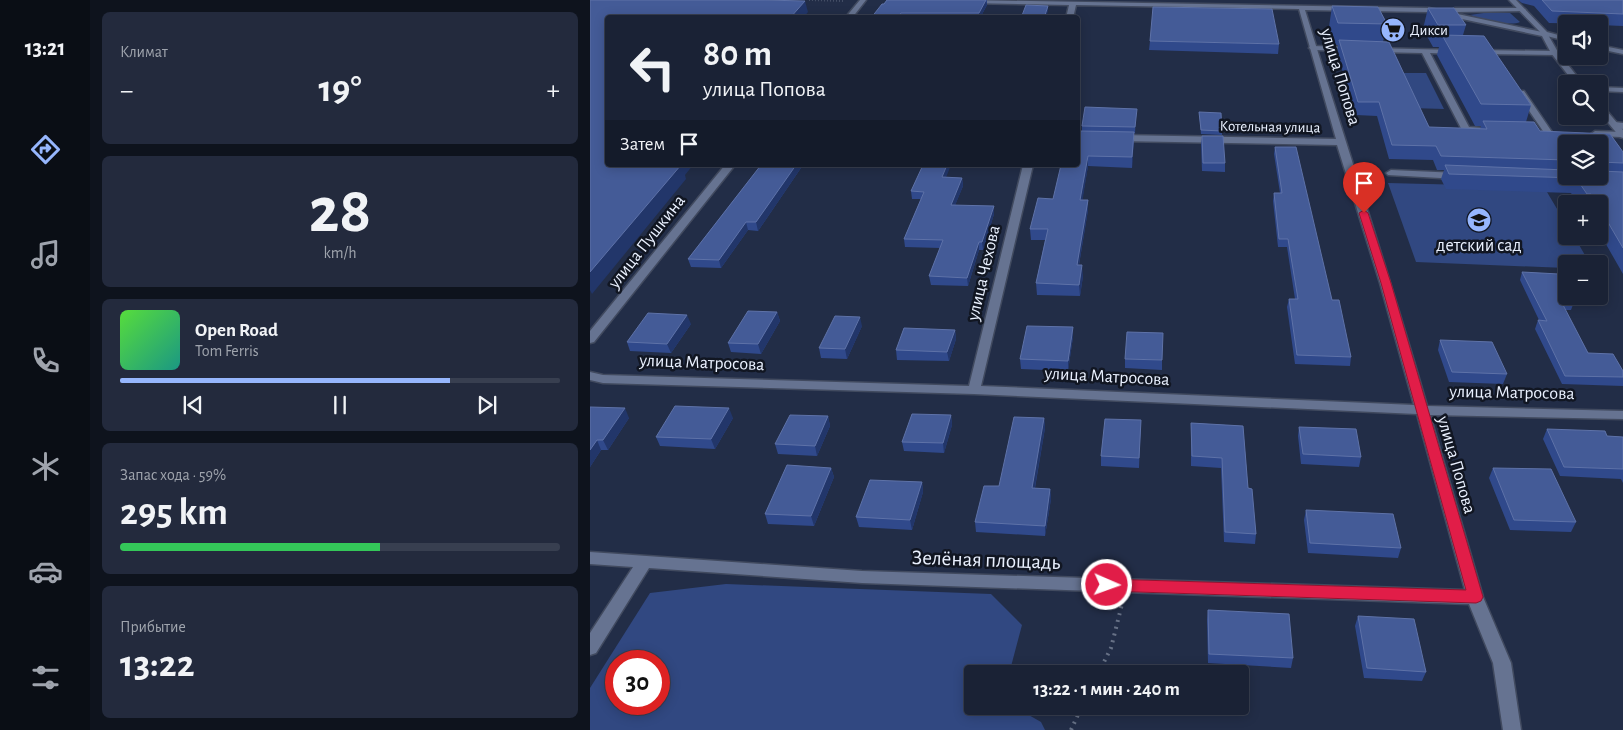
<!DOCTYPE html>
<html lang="ru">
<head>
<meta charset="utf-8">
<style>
	:root { --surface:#1a2235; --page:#232a3d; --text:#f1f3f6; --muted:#9fa4ad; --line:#383f50; --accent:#96b6fd }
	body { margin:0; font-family:"Alegreya Sans",sans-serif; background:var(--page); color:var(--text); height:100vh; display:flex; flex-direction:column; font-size:19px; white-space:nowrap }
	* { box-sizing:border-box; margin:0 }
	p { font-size:16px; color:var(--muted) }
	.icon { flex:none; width:28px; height:28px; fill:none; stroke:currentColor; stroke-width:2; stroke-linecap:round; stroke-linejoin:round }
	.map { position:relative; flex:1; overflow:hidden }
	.side { display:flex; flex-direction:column; gap:12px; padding:12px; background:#0e131d; width:500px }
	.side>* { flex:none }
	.hud { position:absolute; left:15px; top:15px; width:475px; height:152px; border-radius:5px; box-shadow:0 2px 12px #0003,0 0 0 1px var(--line); background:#1a2235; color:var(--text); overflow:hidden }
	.fabs { position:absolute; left:968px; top:15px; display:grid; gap:10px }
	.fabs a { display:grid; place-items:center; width:50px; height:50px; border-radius:5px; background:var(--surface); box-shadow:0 2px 12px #0003,0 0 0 1px var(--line); font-size:25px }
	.speed { position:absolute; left:15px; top:650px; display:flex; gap:10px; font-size:25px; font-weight:700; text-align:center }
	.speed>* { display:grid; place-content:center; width:65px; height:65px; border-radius:50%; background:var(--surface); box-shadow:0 2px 12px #0003,0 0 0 1px var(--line); line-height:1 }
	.speed .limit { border:8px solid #d22; background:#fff; color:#111 }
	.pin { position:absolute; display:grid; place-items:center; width:42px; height:42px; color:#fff; margin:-51px -21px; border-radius:50% 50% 50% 0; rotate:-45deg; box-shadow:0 0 5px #0007 }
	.pin .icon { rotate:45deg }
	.me { position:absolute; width:55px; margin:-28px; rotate:92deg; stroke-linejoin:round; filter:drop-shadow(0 0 4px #0008) }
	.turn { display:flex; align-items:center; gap:18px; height:105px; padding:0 15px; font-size:22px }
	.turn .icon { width:65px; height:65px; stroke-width:2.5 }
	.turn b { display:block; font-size:35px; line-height:42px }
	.then { display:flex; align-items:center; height:48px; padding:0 15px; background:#0003; gap:10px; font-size:19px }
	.big { font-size:38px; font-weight:700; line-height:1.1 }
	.side .tile { flex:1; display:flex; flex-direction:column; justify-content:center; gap:8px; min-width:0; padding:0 18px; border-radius:8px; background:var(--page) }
	.side .dial { align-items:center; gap:0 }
	.dial b { font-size:65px; line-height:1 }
	.song { display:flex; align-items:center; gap:15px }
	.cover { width:60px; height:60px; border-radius:8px; background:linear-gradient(135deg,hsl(110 70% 55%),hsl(170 70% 35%)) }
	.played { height:5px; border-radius:2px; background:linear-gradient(90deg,var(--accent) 75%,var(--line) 75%) }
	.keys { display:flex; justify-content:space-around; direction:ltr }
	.heat { display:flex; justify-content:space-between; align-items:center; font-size:28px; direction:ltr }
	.charge { height:8px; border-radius:4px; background:linear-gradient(90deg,#34c759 59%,var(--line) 0) }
	.trip { position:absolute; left:374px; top:665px; width:285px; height:50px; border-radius:5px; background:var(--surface); box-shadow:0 2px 12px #0003,0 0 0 1px var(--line); font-weight:700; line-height:50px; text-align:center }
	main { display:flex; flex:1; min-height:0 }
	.tab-bar { display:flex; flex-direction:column; width:90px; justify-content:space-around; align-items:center; background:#0a0e15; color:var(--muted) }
	.tab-bar .icon { width:35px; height:35px }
	.tab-bar .selected { color:var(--accent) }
	.tab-bar b { font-size:22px; color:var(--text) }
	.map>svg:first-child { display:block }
</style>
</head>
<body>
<main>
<nav class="tab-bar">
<b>13:21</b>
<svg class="icon selected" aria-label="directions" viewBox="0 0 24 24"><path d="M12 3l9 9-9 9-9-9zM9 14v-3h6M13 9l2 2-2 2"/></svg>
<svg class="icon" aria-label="music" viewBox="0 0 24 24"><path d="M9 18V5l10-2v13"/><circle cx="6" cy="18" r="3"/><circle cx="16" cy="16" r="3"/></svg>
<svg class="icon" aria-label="phone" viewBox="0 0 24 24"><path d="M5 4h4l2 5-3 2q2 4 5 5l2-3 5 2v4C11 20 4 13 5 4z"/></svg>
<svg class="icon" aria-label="climate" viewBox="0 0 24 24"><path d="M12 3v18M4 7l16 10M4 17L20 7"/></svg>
<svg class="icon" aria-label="car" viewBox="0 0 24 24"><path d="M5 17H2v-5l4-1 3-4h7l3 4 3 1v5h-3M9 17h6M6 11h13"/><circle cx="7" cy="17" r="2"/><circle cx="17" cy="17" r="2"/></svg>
<svg class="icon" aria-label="filters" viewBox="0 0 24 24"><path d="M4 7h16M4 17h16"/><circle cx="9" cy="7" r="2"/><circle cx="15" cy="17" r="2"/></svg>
</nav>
<section class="side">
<div class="tile"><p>Климат</p>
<div class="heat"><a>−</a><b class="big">19°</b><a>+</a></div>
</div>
<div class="tile dial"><b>28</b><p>km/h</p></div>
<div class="tile">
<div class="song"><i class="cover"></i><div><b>Open Road</b><p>Tom Ferris</p></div></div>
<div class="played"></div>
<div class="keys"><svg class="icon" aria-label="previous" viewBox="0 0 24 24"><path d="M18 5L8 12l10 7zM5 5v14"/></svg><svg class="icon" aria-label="pause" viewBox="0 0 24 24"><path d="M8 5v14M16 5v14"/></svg><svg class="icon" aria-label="next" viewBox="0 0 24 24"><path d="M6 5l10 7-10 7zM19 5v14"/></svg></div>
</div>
<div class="tile"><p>Запас хода · 59%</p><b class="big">295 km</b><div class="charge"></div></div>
<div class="tile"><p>Прибытие</p><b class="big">13:22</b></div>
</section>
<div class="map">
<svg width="1033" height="730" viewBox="0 0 1033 730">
	<rect width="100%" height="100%" fill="#222d47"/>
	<path fill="#314881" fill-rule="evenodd" d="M900 12 920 13 930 22C920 27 891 19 880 15Z
		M805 73H836L854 109 821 108Z
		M798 183 954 187 976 224V236H984L1000 264H976V268L826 262Z
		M136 584 401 594 432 625 419 674H382V706H423L451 722 455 730H0V688L60 593ZM26 661H69V704H26Z"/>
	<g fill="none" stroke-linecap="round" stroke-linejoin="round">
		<defs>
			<path id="service" d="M720 46 763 47 767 49 763 51 723 50 719 48Z
				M783 48 866 50V54H863L840 53 879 127 893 128V132H873L832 53 786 52 782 50Z
				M887 50 965 51 969 53 965 55 890 54H887Z
				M1009 87 1033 88V92L1009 91Z
				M928 91H934L962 132 961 134H955L927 93Z
				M1025 122 1033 123V129L1022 127 1021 125Z
				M1005 131 1032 132 1033 137 1002 136 1001 134Z
				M801 170 868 173 873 176 868 179 798 175 796 173Z"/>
			<path id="minor" d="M270 0H276L262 18H255Z
				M377 0 839 8 957 33 968 52 993 84H985L961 53 952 36 839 12 715 10C755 142 799 273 837 406L1033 411V419L840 415 893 597 921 663 931 730H913L903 663 879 604 272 583 59 568 6 653 0 655V633L43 567 0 564V552L272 571 875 590 827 414 384 394 13 383 0 380V372L13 375 379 386 433 165H443L391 386 824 405 790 283 747 145 529 141 525 138 529 135 746 139 709 9 486 5 483 18H476L479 5 380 3Z
				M933 8 936 10 935 11 865 12 862 10 865 8Z
				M1009 105H1012L1033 130V138L1030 137 1009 112Z
				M135 165H145L4 342 0 343V331Z"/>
			<path id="tertiary" d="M919 0H926L957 32 976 37V41L953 35Z
				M1009 45 1033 50V54L1009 49Z"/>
		</defs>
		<use href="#service" stroke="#414a5f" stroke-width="3"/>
		<use href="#minor" stroke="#414a5f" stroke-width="3"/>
		<use href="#tertiary" stroke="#414a5f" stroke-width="3"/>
		<path stroke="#677186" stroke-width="2" stroke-dasharray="0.5 2.5" stroke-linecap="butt" d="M219 0 253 1"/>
		<path stroke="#677186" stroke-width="4" stroke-dasharray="2 5" stroke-linecap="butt" d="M508 674 521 648 532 604
			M481 730 492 706"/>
		<use href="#service" fill="#667391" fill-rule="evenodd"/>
		<use href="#minor" fill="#667391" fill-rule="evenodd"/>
		<use href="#tertiary" fill="#667391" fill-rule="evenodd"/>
	</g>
	<path fill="#30498b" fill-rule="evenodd" d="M297 0H397V5L390 18H281Z
		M928 0H1033V26L1009 25V24L959 23 944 6 932 3Z
		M742 6 788 7 797 24 793 42H799L839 127 890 129 891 126H885L847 55 849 47H843L833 29 838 8H864L876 25 873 35 894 36 941 105 936 122H944L950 131 1020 134 1033 152V274L1009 232V204H988L981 193 856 189 851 179 854 170H847L843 160 799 159 787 116 766 115 747 53 748 45H744L739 27ZM976 144H1009V176H976Z
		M560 41 689 44 688 54 559 50Z
		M609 112 632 131V135L611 134Z
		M546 115 545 133H544L542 168 498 166 492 200H498V210L489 265 493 276 490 296 447 295 446 283 455 240H441L440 229 463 199 492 131V126Z
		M612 136 635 163V172L612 171 611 144Z
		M685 147 742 300 761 357 760 366 705 364 697 307 699 299H705L697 247H688L683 201 684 193H690L684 154Z
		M171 165H213L168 231 158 230 131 268 101 267 98 259Z
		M356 177 372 178 373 186 365 205 404 214 393 250H389L378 286 341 285 339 276 350 248 315 247 314 239 331 199H322L321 191Z
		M932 272 984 302 981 310H975L998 353 1033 371V386L972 384 945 329 948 320H949L930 280Z
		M187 312 190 321 171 354 141 352 138 343Z
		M101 324 81 353 40 351 37 342Z
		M272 326 257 359 231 358 229 348Z
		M365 330 366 339 359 361 307 360 306 350Z
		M483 337 478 371 431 369 430 359Z
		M850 340 917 374 913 384 859 382 848 350Z
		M535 359 572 360V370L535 368Z
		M0 407 39 418 18 450H11L0 467Z
		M361 415 362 425 354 453 314 451 312 442Z
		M238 416 240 426 227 456 188 454 185 444Z
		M143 418 125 449 70 446 66 437Z
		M454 418 455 428 445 488 460 489 461 499 455 536 386 532 385 522Z
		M551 420 549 468 511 466V456Z
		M601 423 653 426 658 488 666 534 665 544 634 542 631 468 601 466Z
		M709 427 771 457 769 467 711 464 708 436Z
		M957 429 1017 436 1033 437V483L1031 479 970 476 953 439Z
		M241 468 244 477 224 526 178 524 175 514Z
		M903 468 986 522 981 532 920 530 899 478Z
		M332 482 333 492 322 530 269 527 266 517Z
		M716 510 811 548 808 558 718 553 714 520Z
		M618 610 703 658 701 668 618 663 617 620Z
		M768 616 836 672 832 681 774 678 765 626Z"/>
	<path fill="#22366a" d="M396 0 397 5 390 18H389V13Z
		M215 1 218 12 213 18H200Z
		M458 6V11L456 18H454Z
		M544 132V142L542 168V157Z
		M498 156V166L491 210 490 200Z
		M87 165H103L95 175 96 179 2 294 0 290V272Z
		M206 165H213L168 231 166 222Z
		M357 165H361L353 185 352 177Z
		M372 178 373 186 362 213 361 205Z
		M498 200V210L487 276V265Z
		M404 206V214L393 250 392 242Z
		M156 222 158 230 131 268 129 260Z
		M389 242V250L378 286 377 278Z
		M492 265 493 276 490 296 489 285Z
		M187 312 190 321 171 354 168 344Z
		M97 315 101 324 81 353 77 344Z
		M270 317 272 326 257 359 255 349Z
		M483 327V337L478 371V361Z
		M365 330 366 339 359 361 357 352Z
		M35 408 39 418 18 450 13 440Z
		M139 408 143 418 125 449 121 439Z
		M361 415 362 425 354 453 353 443Z
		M238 416 240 426 227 456 225 446Z
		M454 418 455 428 443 498 442 488Z
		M7 440 11 450 0 467V450Z
		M241 468 244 477 224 526 221 516Z
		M332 482 333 492 322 530 320 520Z
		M460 489 461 499 455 536V526Z"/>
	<path fill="#445b97" stroke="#5e72a8" d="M0 0H174L215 1 200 18H18V165H91L0 272Z
		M297 0H396L389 13H311L307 18H281L292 4H294Z
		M952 0H1033V14L962 11Z
		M436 5 458 6 454 18H431Z
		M742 6 788 7 797 24 748 23Z
		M563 7 682 9 689 44 560 41Z
		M838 8H864L876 25H848Z
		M852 35 894 36 941 105 891 104Z
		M749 40 799 42 839 127 897 129 893 121 944 122 950 131 1020 134 1033 152V163L1009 162V144H976V160L851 156 846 146 802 145 789 102H768Z
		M495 107 547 109 545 127 492 126Z
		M609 112 631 113 632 131 611 130Z
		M490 131 544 132 542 157 498 156 490 200H498L487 265H492L489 285 446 283 458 229H440L448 198 463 199 471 165H488V137H489Z
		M612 136H633L635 163H613Z
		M685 147H706L742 300H749L761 357 707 355 699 299H708L698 239H689L684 193H692Z
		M171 165H206L166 222H156L129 260 98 259Z
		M333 165H357L352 177 372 178 361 205 404 206 392 242H389L377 278 339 276 353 240 314 239 334 192 321 191Z
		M855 165 976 170V176H1009V171L1033 172V248L1009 207V204H1007L1001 194H997L986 178 859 174Z
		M932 272 969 274 976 287V296H981L984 302 971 301 998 353 1023 354 1033 371V377L975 376 948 320 957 321Z
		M158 311 187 312 168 344 138 343Z
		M58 313 97 315 77 344 37 342Z
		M245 316 270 317 255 349 229 348Z
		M437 326 483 327 478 361 430 359Z
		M314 328 365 330 357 352 306 350Z
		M537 332 573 333 572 360 535 359Z
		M850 340 902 342 917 374 862 372Z
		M85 406 139 408 121 439 66 437Z
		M0 407 35 408 13 440H7L0 450Z
		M322 414 361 415 353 443 312 442Z
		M200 415 238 416 225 446 185 444Z
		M424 417 454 418 442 488 460 489 455 526 385 522 394 486H409Z
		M515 419 551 420 549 458 511 456Z
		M601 423 653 426 658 488 662 489 666 534 635 532 632 458 602 456Z
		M709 427 766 429 771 457 713 454Z
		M957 429 1015 431 1017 436 1033 437V469L974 467Z
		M197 465 241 468 221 516 175 514Z
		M903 468 961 469 986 522 924 520Z
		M280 480 332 482 320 520 266 517Z
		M716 510 803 514 811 548 720 543Z
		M618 610 699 614 703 658 619 654Z
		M768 616 824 619 836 672 777 668Z"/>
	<path fill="#e11d48" stroke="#92132f" d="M774 210 778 213 801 283 893 597 891 601 886 603 517 591 512 589 510 585 512 581 517 579 876 590 791 283 769 213Z"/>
	<defs>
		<symbol id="supermarket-disc" viewBox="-11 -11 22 22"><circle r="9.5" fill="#96b6fd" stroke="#111622"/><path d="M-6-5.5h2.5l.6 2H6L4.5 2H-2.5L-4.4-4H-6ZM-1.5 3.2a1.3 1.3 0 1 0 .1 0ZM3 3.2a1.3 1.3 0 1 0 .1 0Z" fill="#111"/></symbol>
		<symbol id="school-disc" viewBox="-11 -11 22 22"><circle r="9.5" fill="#96b6fd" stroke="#111622"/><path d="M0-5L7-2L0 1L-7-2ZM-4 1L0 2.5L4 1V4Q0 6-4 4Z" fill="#111"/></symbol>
	</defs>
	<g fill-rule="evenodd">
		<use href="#supermarket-disc" x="789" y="16" width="28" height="28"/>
		<use href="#school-disc" x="875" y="206" width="28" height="28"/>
	</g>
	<g text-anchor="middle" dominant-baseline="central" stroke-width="5" stroke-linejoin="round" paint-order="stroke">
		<g font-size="15" fill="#eaf1ff" stroke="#111622" text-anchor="start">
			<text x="820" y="30">Дикси</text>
		</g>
		<g font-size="15" fill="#eaf1ff" stroke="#111622">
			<text transform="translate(680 127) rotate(1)">Котельная улица</text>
		</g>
		<g font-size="18" fill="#eaf1ff" stroke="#111622">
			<text transform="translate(750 77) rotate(73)">улица Попова</text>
			<text transform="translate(57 242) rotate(-52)">улица Пушкина</text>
			<text transform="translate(394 273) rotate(-77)">улица Чехова</text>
			<text transform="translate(112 363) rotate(2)">улица Матросова</text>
			<text transform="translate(517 377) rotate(3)">улица Матросова</text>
			<text transform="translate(922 393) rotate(1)">улица Матросова</text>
			<text transform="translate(866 465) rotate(74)">улица Попова</text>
		</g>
		<g font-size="18" fill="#eaf1ff" stroke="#111622">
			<text x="889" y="246">детский сад</text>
		</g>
		<g font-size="21" fill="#eaf1ff" stroke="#111622">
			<text transform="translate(396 560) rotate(2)">Зелёная площадь</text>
		</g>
	</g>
</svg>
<div class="fabs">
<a><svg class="icon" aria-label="sound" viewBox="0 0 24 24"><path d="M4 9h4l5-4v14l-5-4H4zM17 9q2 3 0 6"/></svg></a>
<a><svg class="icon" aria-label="search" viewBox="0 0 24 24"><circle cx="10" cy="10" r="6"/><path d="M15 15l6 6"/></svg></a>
<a><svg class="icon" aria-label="layers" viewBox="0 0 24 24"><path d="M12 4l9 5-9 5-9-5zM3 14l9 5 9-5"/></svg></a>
<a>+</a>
<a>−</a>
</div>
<div class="speed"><div class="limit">30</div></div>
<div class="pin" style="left:774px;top:213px;background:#d93025"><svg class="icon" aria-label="arrive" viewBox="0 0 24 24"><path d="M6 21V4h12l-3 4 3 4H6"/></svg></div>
<svg class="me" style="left:517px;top:585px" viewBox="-20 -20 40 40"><circle r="17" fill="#e11d48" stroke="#fff" stroke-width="3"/><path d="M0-11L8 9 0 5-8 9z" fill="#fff"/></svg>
<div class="trip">13:22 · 1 мин · 240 m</div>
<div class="hud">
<div class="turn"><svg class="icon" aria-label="left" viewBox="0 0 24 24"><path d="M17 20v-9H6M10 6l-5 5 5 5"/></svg><div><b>80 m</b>улица Попова</div></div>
<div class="then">Затем<svg class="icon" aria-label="arrive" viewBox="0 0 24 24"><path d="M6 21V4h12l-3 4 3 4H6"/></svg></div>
</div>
</div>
</main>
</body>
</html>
